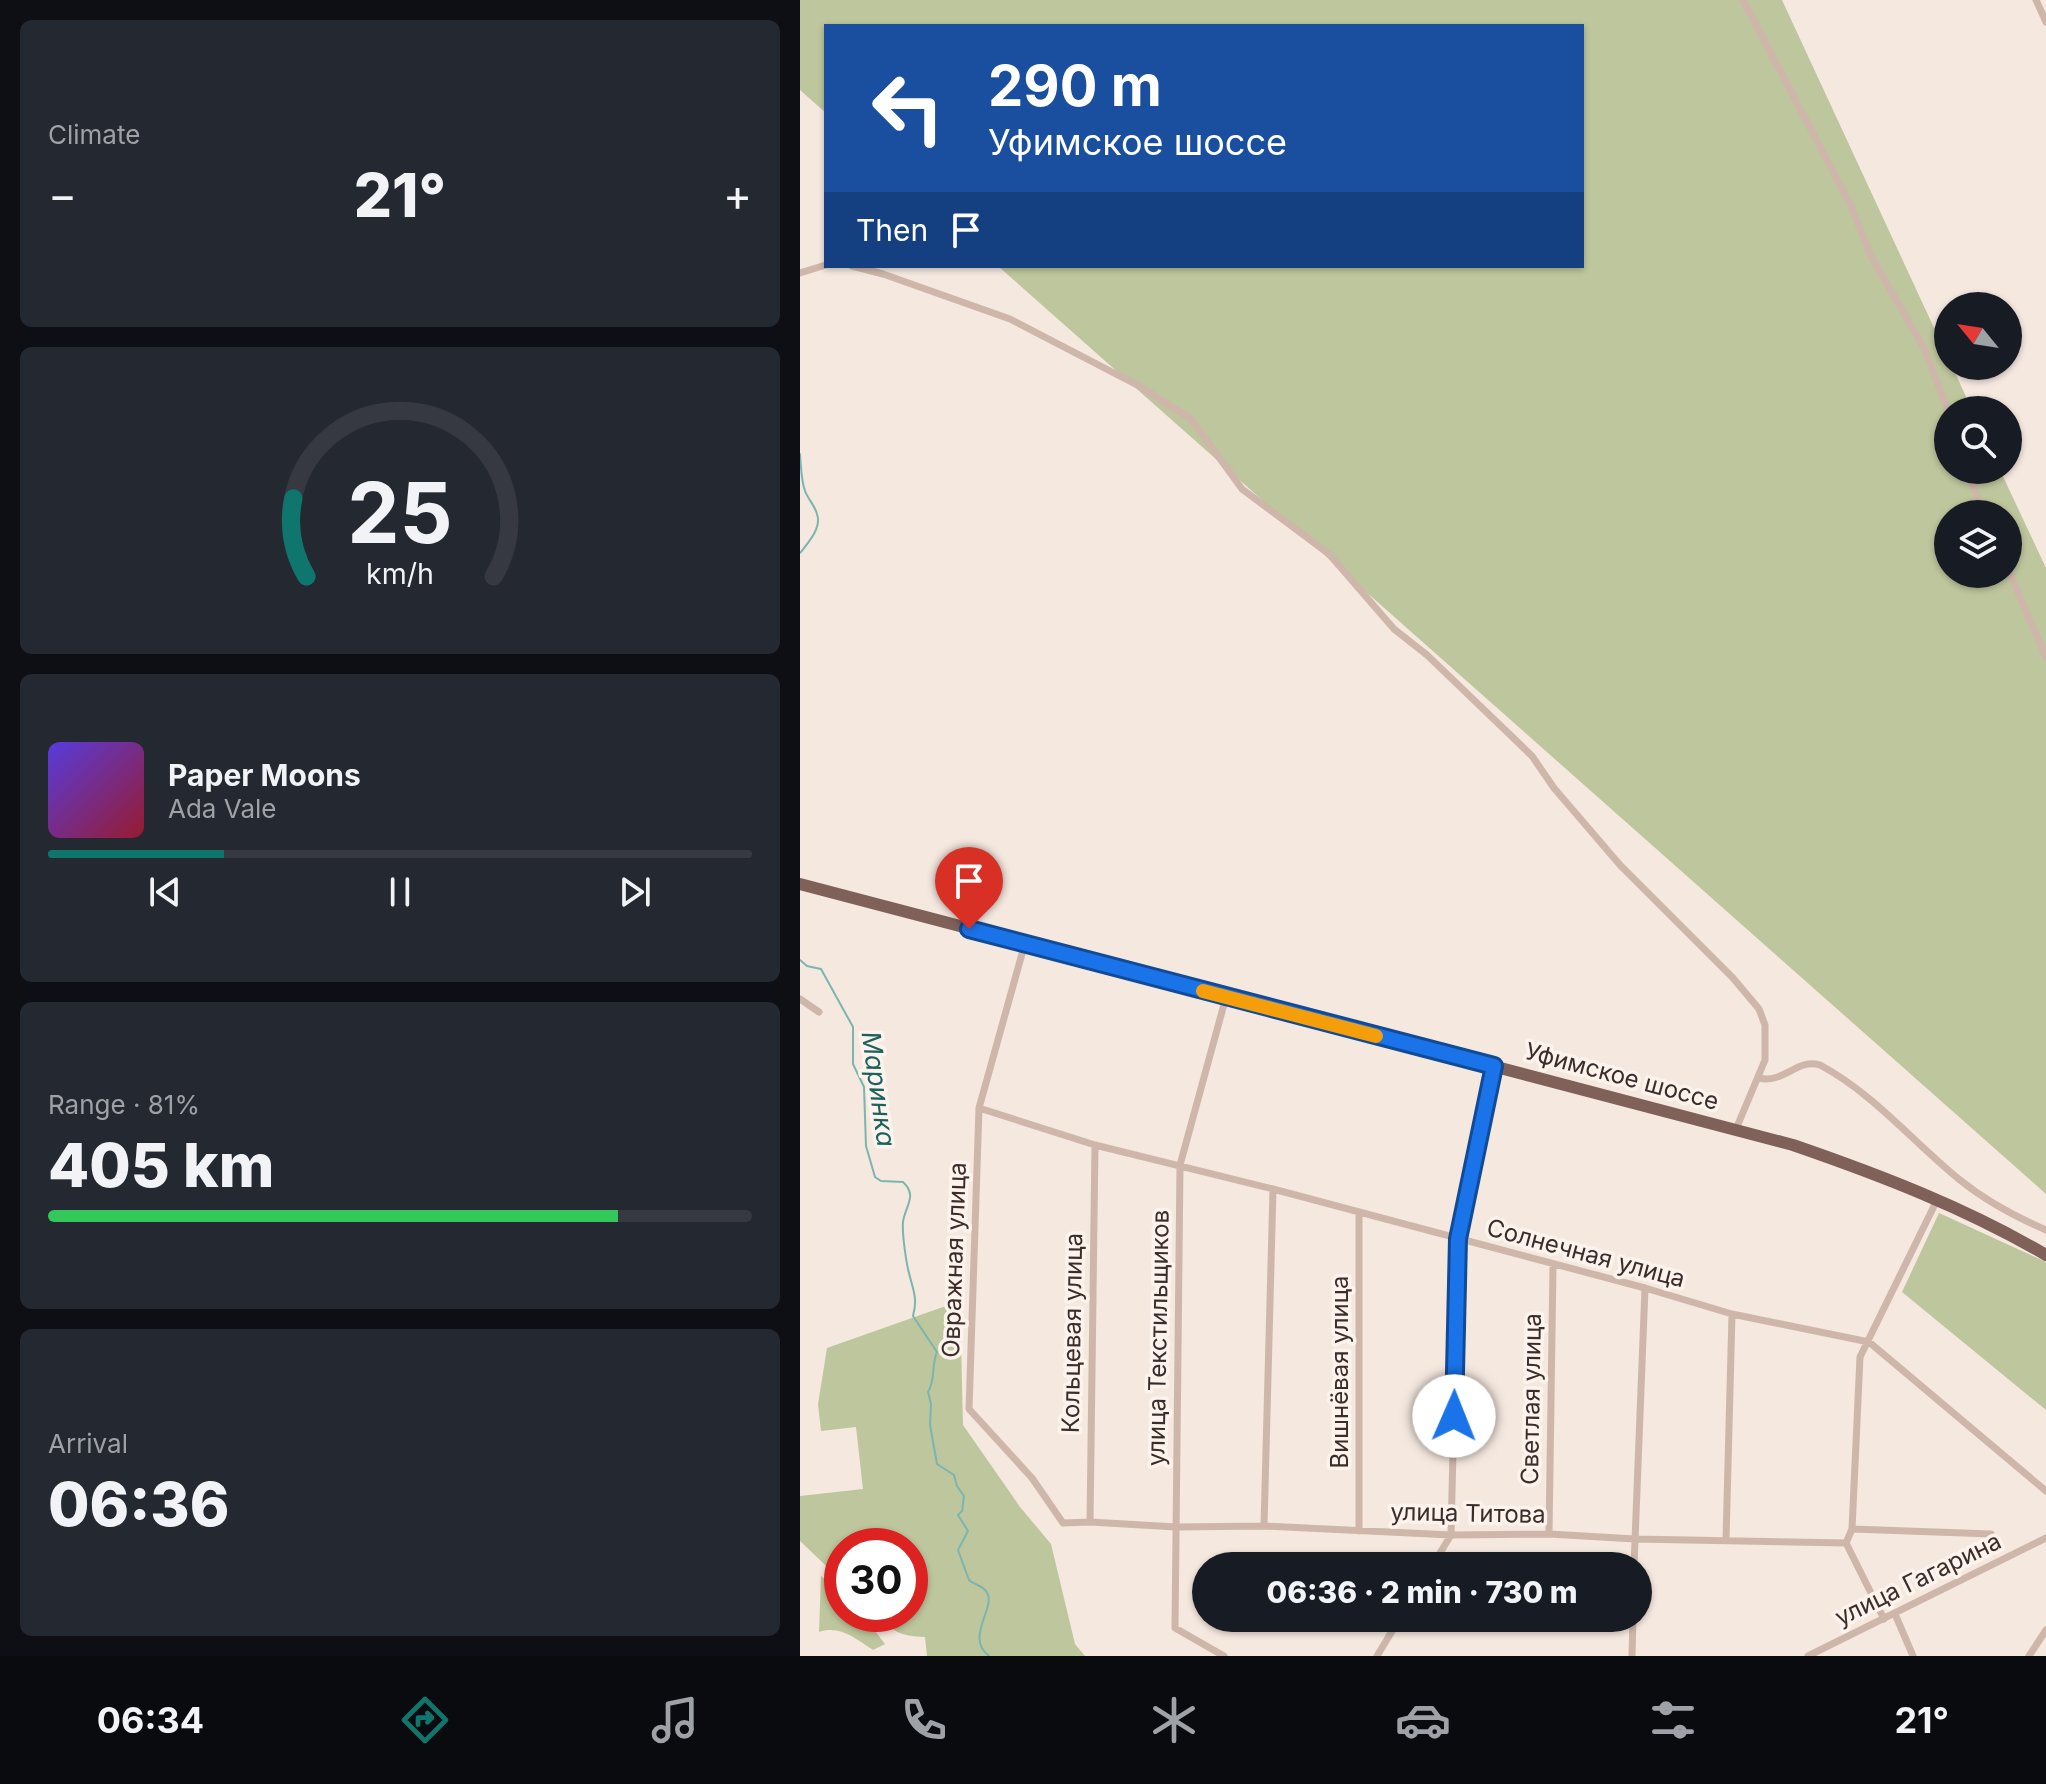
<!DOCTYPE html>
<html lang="en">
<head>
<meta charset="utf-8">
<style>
	:root { --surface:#171b24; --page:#242831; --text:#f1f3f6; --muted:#9ea1a6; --line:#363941; --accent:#0f766e }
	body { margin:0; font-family:Inter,sans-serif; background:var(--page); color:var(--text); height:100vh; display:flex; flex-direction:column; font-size:30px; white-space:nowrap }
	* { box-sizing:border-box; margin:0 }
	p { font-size:26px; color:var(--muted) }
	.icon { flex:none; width:44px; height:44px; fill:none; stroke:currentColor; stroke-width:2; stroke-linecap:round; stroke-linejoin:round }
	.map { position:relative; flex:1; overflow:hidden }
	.sheet { display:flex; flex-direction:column; gap:20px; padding:20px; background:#0d0f14; width:800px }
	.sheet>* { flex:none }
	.hud { position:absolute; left:24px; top:24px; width:760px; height:244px; border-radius:0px; box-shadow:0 2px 6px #0004; background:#1a4fa0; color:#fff; overflow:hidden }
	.needle { width:52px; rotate:300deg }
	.fabs { position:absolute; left:1134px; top:292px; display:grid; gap:16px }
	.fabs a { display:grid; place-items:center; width:88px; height:88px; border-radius:50%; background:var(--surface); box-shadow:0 2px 6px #0004; font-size:40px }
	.speed { position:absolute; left:24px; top:1528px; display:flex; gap:16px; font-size:40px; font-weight:700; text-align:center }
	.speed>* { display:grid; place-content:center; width:104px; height:104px; border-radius:50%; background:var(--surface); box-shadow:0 2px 6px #0004; line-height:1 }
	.speed .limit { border:12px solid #d22; background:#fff; color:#111 }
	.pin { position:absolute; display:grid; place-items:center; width:68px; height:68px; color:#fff; margin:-82px -34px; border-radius:50% 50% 50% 0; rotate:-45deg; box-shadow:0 0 8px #0007 }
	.pin .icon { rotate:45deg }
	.me { position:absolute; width:88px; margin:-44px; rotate:1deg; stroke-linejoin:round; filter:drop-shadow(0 0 6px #0008) }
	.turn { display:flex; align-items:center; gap:28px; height:168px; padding:0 32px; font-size:36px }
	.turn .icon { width:104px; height:104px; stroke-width:2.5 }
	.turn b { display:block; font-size:56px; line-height:68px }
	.then { display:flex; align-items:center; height:76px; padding:0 32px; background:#0003; gap:16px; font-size:30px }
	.big { font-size:60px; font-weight:800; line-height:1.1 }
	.sheet .widget { flex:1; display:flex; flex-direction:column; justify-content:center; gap:12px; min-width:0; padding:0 28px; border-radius:12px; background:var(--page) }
	.sheet .dial { align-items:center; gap:0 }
	.dial svg { height:208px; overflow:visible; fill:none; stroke:var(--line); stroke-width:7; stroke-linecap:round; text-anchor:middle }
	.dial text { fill:var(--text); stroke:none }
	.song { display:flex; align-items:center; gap:24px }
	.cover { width:96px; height:96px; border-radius:12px; background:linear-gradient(135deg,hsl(250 70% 55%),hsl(350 70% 35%)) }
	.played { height:8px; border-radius:4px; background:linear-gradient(90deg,var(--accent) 25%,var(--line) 25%) }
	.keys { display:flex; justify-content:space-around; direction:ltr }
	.heat { display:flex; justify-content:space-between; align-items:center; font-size:44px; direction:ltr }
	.charge { height:12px; border-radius:6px; background:linear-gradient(90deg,#34c759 81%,var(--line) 0) }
	.trip { position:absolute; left:392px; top:1552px; width:460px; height:80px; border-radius:40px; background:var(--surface); box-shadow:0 2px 6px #0004; font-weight:800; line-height:80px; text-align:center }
	.menu { display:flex; height:128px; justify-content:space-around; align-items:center; background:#090b0e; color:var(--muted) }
	.menu .icon { width:56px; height:56px }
	.menu .active { color:var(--accent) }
	.menu b { font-size:36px; color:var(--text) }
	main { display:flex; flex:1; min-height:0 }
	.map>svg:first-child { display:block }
</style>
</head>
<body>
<main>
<section class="sheet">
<div class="widget"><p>Climate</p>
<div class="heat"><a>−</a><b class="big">21°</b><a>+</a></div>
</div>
<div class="widget dial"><svg viewBox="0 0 100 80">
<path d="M14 69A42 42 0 1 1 86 69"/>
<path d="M14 69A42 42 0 0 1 9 39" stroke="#0f766e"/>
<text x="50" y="56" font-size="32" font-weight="700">25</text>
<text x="50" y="72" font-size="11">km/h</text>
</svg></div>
<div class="widget">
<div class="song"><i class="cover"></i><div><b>Paper Moons</b><p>Ada Vale</p></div></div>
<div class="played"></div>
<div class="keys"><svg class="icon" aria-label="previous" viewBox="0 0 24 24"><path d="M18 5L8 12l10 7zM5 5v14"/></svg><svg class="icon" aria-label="pause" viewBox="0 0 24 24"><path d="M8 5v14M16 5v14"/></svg><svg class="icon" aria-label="next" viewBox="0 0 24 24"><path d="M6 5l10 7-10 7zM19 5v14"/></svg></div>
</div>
<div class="widget"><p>Range · 81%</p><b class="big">405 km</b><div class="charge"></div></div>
<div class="widget"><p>Arrival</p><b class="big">06:36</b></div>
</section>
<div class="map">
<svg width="1246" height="1656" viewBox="0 0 1246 1656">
	<rect width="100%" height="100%" fill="#f5e8df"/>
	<path fill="#bec69d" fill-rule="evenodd" d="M0 0H982L1148 358V366H1152L1172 410H1148V470H1200L1246 568V1194L198 266H782V26H26V113L0 90ZM1148 514H1208V574H1148Z
		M1139 1213 1246 1262V1410L1102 1292Z
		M160 1301 163 1425 220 1507 251 1544 275 1644 285 1656H127L125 1637C99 1636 94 1632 76 1614H110V1546H42V1581L0 1541V1496L63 1489 56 1427 21 1431 18 1404 27 1348Z
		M21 1576 42 1594V1614H62L85 1644 73 1650C56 1639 40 1625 19 1632Z"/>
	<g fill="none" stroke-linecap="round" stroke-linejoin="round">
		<path stroke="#7bb5b0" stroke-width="2" d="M0 454C1 466 1 480 5 491 8 499 15 506 17 514 22 528 8 543 0 553
			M0 960 7 966 21 969 53 1027V1064L64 1087 66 1146 75 1177 81 1181 103 1182C118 1196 105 1206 103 1222 102 1233 106 1262 109 1273 113 1290 118 1298 113 1316L137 1352C131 1366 136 1379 128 1392L131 1404 130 1425 137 1464 154 1475 157 1486 164 1496 162 1511 158 1515 168 1531 158 1550 169 1580C173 1584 182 1586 185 1590 200 1605 163 1636 189 1656"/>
		<path stroke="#cfb6aa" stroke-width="7" d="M943 0 1050 204 1071 256 1125 350 1148 411
			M1236 0 1246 22
			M52 266 83 274 210 319 341 387 391 419 442 489 529 554 594 629 627 655 732 756 754 788 820 865 933 978 959 1009 965 1025V1060L936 1129
			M0 273 26 265
			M1167 470 1184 514
			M1208 569 1246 657
			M225 943 179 1108 169 1409 232 1478 263 1523 290 1522 376 1527 464 1526 651 1535 749 1534 835 1539 1046 1543
			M0 999 19 1012
			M959 1078C984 1084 997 1058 1020 1065 1073 1093 1114 1143 1160 1180 1186 1201 1216 1217 1246 1230
			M179 1108 295 1145 473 1189 845 1288 932 1314 1069 1342 1246 1491
			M290 1522 295 1145
			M464 1526 473 1189
			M1052 1529 1191 1534
			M559 1531V1213
			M749 1534 753 1265
			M926 1540 932 1314
			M632 1566 651 1535 658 1239 694 1066
			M834 1566 845 1288
			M1095 1614 1113 1656
			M1084 1619 1046 1543 1052 1529 1060 1357 1137 1200
			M424 1656 375 1628 380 1165 426 997
			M577 1656 600 1618
			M832 1656 833 1618
			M1008 1656 1246 1538
			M1229 1656 1246 1630"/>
		<path stroke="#7f615a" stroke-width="12" d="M0 884 993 1145C1080 1175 1166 1208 1246 1255"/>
	</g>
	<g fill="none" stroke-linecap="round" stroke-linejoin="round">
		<defs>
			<path id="route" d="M169 929 694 1066 658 1239 654 1416"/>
		</defs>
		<use href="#route" stroke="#114b97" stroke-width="20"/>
		<use href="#route" stroke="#1a73e8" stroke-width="14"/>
		<path stroke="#f59e0b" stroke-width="14" d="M403 991 576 1036"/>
	</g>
	<g text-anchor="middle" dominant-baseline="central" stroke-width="7" stroke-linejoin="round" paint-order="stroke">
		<g font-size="24" fill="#3c2d2a" stroke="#fcf3ed">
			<text transform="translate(822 1076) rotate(15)">Уфимское шоссе</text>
			<text transform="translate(786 1253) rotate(15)">Солнечная улица</text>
			<text transform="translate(154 1260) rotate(-88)">Овражная улица</text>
			<text transform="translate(272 1333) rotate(-89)">Кольцевая улица</text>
			<text transform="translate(358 1338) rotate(-89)">улица Текстильщиков</text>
			<text transform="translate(539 1372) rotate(-90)">Вишнёвая улица</text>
			<text transform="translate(731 1399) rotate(-89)">Светлая улица</text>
			<text transform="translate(668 1513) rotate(1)">улица Титова</text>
			<text transform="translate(1118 1579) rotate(-26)">улица Гагарина</text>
		</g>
		<g font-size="26" font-style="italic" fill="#1b625d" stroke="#fcf3ed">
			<text transform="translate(79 1089) rotate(82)">Маринка</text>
		</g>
	</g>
</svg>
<div class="fabs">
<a><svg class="needle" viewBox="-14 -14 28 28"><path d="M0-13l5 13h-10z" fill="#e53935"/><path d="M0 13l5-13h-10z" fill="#9ea1a6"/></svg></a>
<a><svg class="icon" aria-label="search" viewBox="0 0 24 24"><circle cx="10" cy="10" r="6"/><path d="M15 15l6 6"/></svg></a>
<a><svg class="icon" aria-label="layers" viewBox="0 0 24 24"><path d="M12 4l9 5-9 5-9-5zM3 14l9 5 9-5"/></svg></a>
</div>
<div class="speed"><div class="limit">30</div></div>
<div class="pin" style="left:169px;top:929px;background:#d93025"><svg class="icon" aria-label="arrive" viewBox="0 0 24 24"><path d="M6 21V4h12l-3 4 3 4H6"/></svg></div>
<svg class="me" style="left:654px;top:1416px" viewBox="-20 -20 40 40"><circle r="19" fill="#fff"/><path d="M0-13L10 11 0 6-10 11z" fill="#1a73e8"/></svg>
<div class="trip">06:36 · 2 min · 730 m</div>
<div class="hud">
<div class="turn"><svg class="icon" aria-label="left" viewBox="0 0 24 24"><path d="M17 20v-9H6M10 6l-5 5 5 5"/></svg><div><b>290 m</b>Уфимское шоссе</div></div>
<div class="then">Then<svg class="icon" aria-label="arrive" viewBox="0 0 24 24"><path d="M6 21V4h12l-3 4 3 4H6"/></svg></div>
</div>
</div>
</main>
<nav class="menu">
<b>06:34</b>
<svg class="icon active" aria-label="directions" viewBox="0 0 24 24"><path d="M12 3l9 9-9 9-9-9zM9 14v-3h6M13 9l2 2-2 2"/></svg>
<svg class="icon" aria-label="music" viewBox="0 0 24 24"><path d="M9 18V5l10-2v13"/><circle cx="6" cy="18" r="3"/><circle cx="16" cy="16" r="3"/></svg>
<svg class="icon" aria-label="phone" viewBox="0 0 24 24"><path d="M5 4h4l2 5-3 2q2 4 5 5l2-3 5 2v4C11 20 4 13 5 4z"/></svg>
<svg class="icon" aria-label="climate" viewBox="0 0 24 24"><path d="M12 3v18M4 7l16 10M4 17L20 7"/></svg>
<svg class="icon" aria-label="car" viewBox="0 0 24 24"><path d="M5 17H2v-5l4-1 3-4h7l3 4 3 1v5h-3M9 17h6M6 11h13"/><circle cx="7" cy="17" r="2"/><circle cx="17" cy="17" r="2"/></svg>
<svg class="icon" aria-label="filters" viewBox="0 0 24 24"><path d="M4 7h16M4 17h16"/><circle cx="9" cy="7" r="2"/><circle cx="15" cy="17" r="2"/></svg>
<b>21°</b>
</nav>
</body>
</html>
